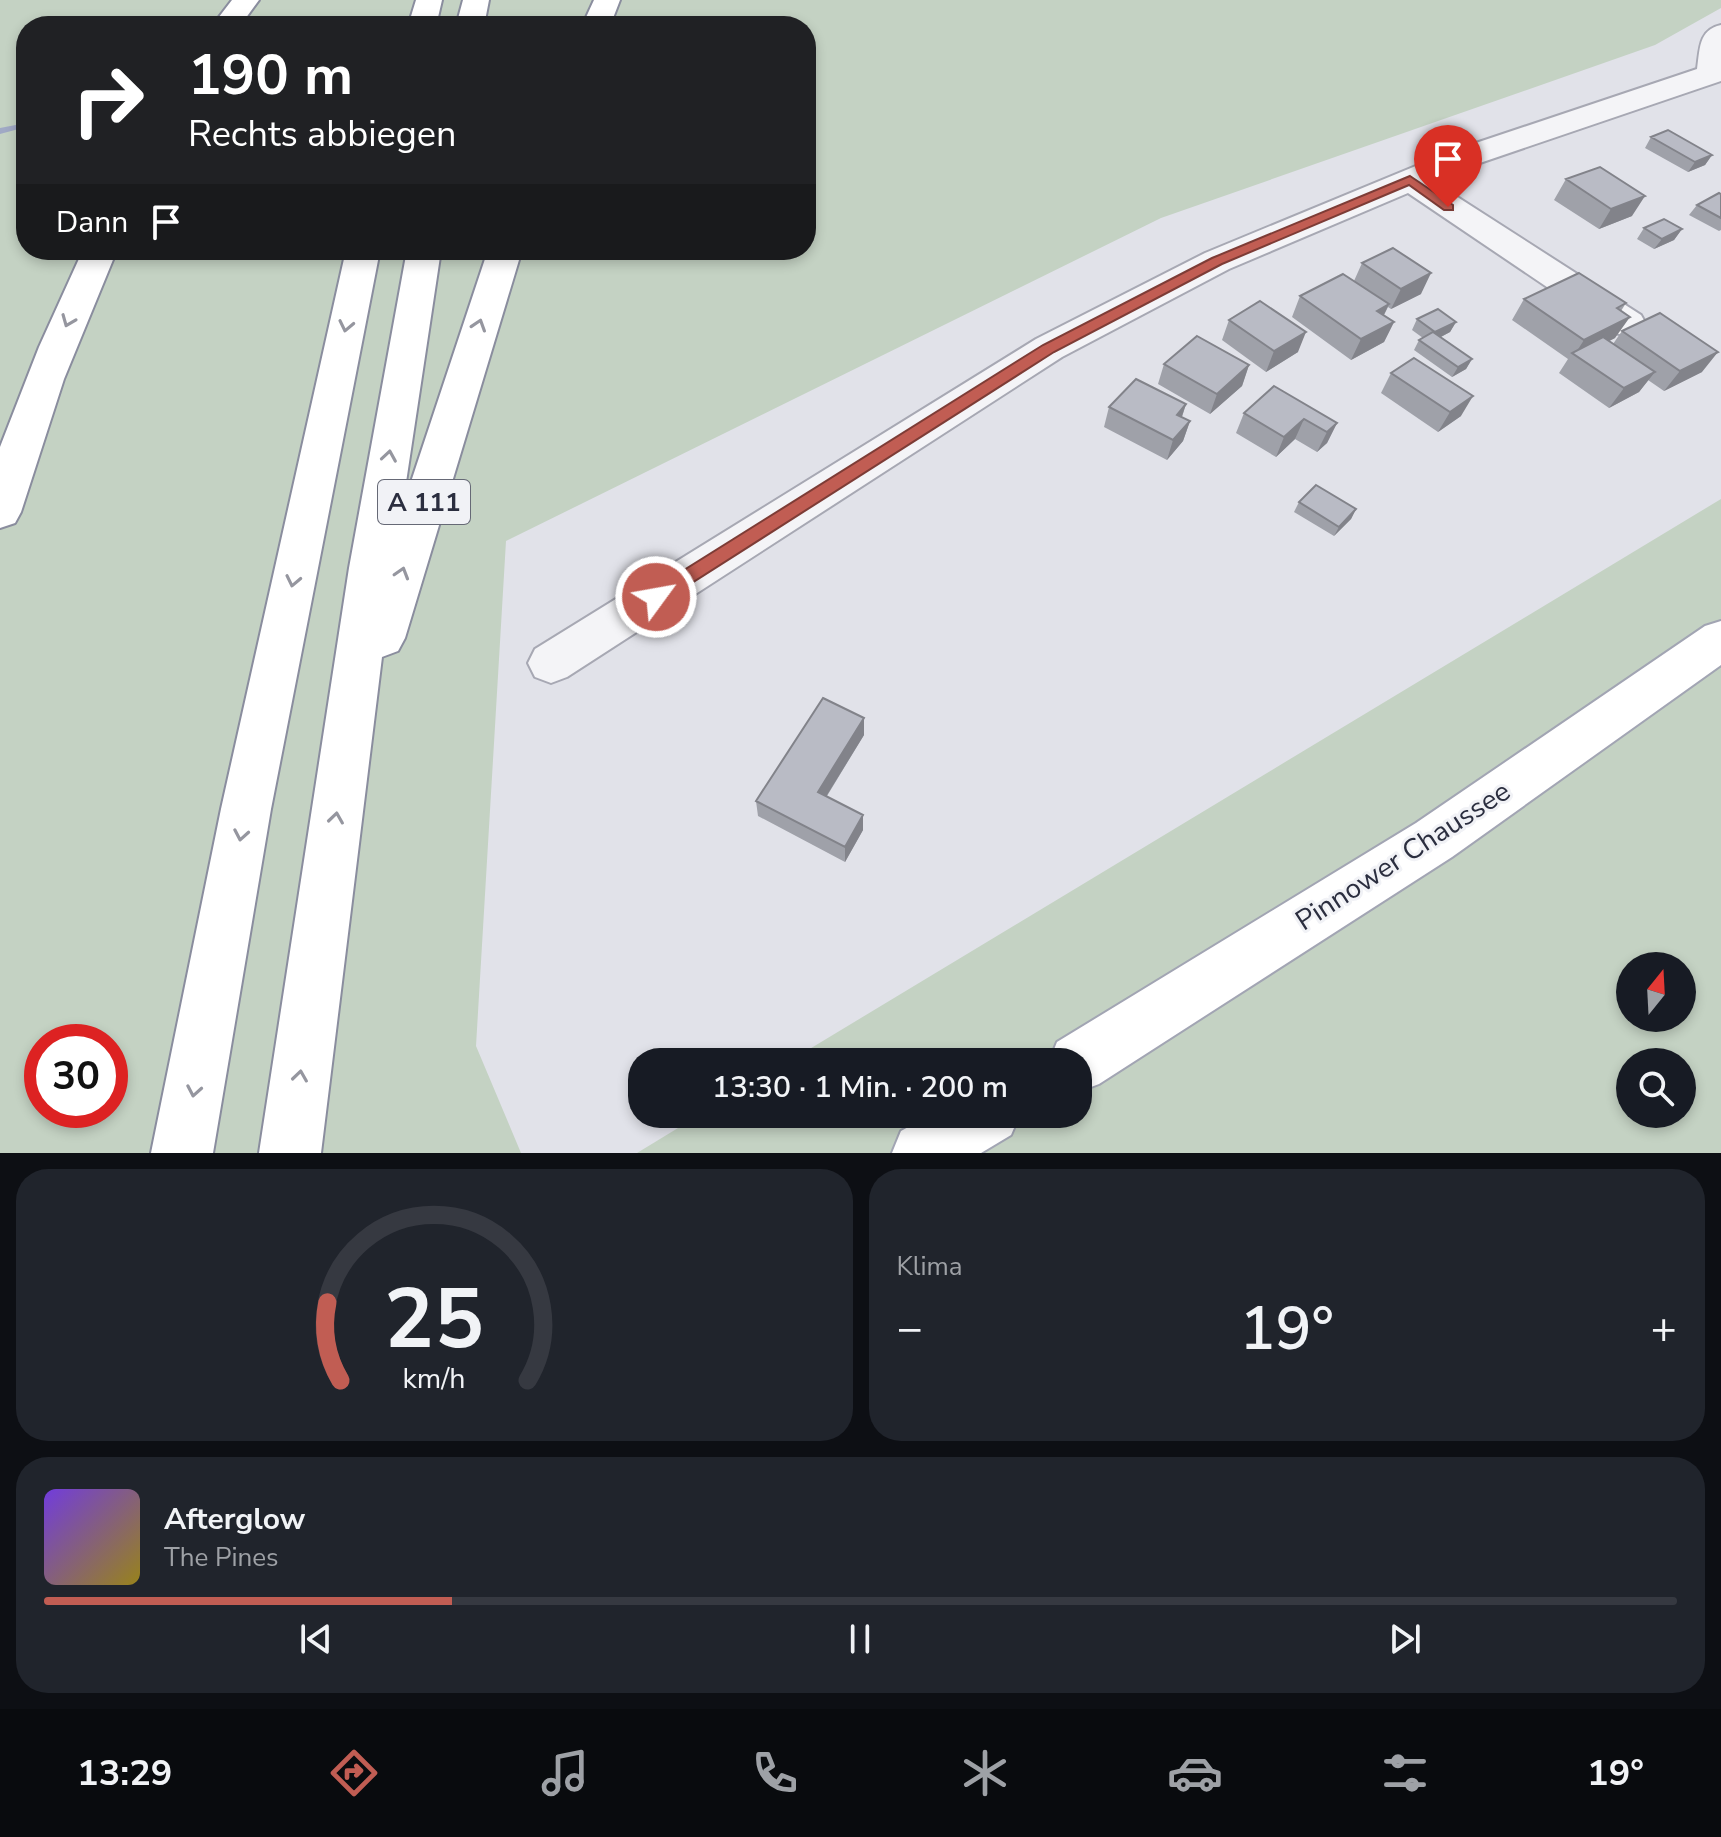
<!DOCTYPE html>
<html lang="de">
<head>
<meta charset="utf-8">
<style>
	:root { --surface:#171b24; --page:#20242c; --text:#f1f3f6; --muted:#9ea1a6; --line:#363941; --accent:#c15d53 }
	body { margin:0; font-family:"Nunito Sans",sans-serif; background:var(--page); color:var(--text); height:100vh; display:flex; flex-direction:column; font-size:30px; white-space:nowrap }
	* { box-sizing:border-box; margin:0 }
	p { font-size:26px; color:var(--muted) }
	.icon { flex:none; width:44px; height:44px; fill:none; stroke:currentColor; stroke-width:2; stroke-linecap:round; stroke-linejoin:round }
	.map { position:relative; height:1153px; overflow:hidden }
	.panel { display:flex; flex-direction:column; gap:16px; padding:16px; background:#0d0f14; flex:1 }
	.panel>* { flex:none }
	.top-card { position:absolute; left:16px; top:16px; width:800px; height:244px; border-radius:32px; box-shadow:0 4px 12px #0003; background:#202124; color:#fff; overflow:hidden }
	.needle { width:52px; rotate:18deg }
	.controls { position:absolute; left:1616px; top:952px; display:grid; gap:16px }
	.controls a { display:grid; place-items:center; width:80px; height:80px; border-radius:50%; background:var(--surface); box-shadow:0 4px 12px #0003; font-size:40px }
	.speed { position:absolute; left:24px; top:1024px; display:flex; gap:16px; font-size:40px; font-weight:700; text-align:center }
	.speed>* { display:grid; place-content:center; width:104px; height:104px; border-radius:50%; background:var(--surface); box-shadow:0 4px 12px #0003; line-height:1 }
	.speed .limit { border:12px solid #d22; background:#fff; color:#111 }
	.pin { position:absolute; display:grid; place-items:center; width:68px; height:68px; color:#fff; margin:-82px -34px; border-radius:50% 50% 50% 0; rotate:-45deg; box-shadow:0 0 8px #0007 }
	.pin .icon { rotate:45deg }
	.me { position:absolute; width:88px; margin:-44px; rotate:58deg; stroke-linejoin:round; filter:drop-shadow(0 0 6px #0008) }
	.turn { display:flex; align-items:center; gap:28px; height:168px; padding:0 40px; font-size:36px }
	.turn .icon { width:104px; height:104px; stroke-width:2.5 }
	.turn b { display:block; font-size:56px; line-height:68px }
	.then { display:flex; align-items:center; height:76px; padding:0 40px; background:#0003; gap:16px; font-size:30px }
	.big { font-size:60px; font-weight:600; line-height:1.1 }
	.panel .tile { flex:1; display:flex; flex-direction:column; justify-content:center; gap:12px; min-width:0; padding:0 28px; border-radius:32px; background:var(--page) }
	.panel .dial { align-items:center; gap:0 }
	.dial svg { height:208px; overflow:visible; fill:none; stroke:var(--line); stroke-width:7; stroke-linecap:round; text-anchor:middle }
	.dial text { fill:var(--text); stroke:none }
	.song { display:flex; align-items:center; gap:24px }
	.cover { width:96px; height:96px; border-radius:12px; background:linear-gradient(135deg,hsl(260 70% 55%),hsl(50 70% 35%)) }
	.played { height:8px; border-radius:4px; background:linear-gradient(90deg,var(--accent) 25%,var(--line) 25%) }
	.keys { display:flex; justify-content:space-around; direction:ltr }
	.heat { display:flex; justify-content:space-between; align-items:center; font-size:44px; direction:ltr }
	.panel .tiles { flex:1; display:grid; gap:16px; grid-template-columns:1fr 1fr }
	.tile:last-child { grid-column:span 2 }
	.trip { position:absolute; left:628px; top:1048px; width:464px; height:80px; border-radius:32px; background:var(--surface); box-shadow:0 4px 12px #0003; font-weight:600; line-height:80px; text-align:center }
	.tab-bar { display:flex; height:128px; justify-content:space-around; align-items:center; background:#090b0e; color:var(--muted) }
	.tab-bar .icon { width:56px; height:56px }
	.tab-bar .active { color:var(--accent) }
	.tab-bar b { font-size:36px; color:var(--text) }
	.map>svg:first-child { display:block }
</style>
</head>
<body>
<div class="map">
<svg width="1721" height="1153" viewBox="0 0 1721 1153">
	<rect width="100%" height="100%" fill="#e1e2e9"/>
	<path fill="#c4d2c3" fill-rule="evenodd" d="M0 0H1721V8L1655 45 1161 218 506 541 476 1046 521 1153H0ZM26 26H806V250H26ZM42 1042H110V1110H42Z
		M1721 499V1153H637L701 1114H1078V1062H788ZM1630 966H1682V1018H1630ZM1630 1062H1682V1114H1630Z"/>
	<g fill="none" stroke-linecap="round" stroke-linejoin="round">
		<path fill="#a0a9c5" fill-rule="evenodd" d="M26 123V127L0 134V128Z"/>
		<defs>
			<path id="minor" d="M1721 25V81L1474 165 1434 182 1641 315 1646 324 1641 333 1628 336 1615 333 1408 193 1229 269 1062 357 567 677 551 683 535 677 528 663 535 649 1036 339 1205 253 1452 151 1697 69C1700 50 1698 30 1721 25Z"/>
			<path id="major" d="M1721 621V665L1452 857 1099 1084 1078 1092V1062H1049L1057 1042 1416 823 1705 626Z
				M932 1114H1020L1011 1135 981 1153H892L901 1131Z"/>
			<path id="highway" d="M232 0H259L240 26H212Z
				M416 0H442L436 26H408Z
				M463 0H489L484 26H456Z
				M594 0H620L610 26H582Z
				M83 250H117L64 379 21 512 15 523 0 528V447L39 347Z
				M346 250H380L271 809 213 1153H151L221 809Z
				M407 250H441L402 509 488 250H522L405 638 398 651 382 657 321 1153H259L349 568Z"/>
		</defs>
		<use href="#minor" stroke="#a7a8b3" stroke-width="4"/>
		<use href="#major" stroke="#a2a5b3" stroke-width="4"/>
		<use href="#highway" stroke="#8a8d9e" stroke-width="4"/>
		<use href="#minor" fill="#f4f4f7" fill-rule="evenodd"/>
		<use href="#major" fill="#fff" fill-rule="evenodd"/>
		<use href="#highway" fill="#fff" fill-rule="evenodd"/>
	</g>
	<path fill="#9fa1a9" d="M1651 137 1712 155 1705 165 1688 172 1645 148Z
		M1566 179 1632 216 1599 229 1554 200Z
		M1721 194V230L1719 231 1689 215 1697 205Z
		M1644 228 1682 229 1674 240 1654 249 1637 239Z
		M1362 263 1421 294 1391 309 1388 307 1384 315 1394 322 1384 342 1351 360 1292 317 1300 296 1354 281Z
		M1524 299 1626 303 1621 311 1615 338 1609 341 1613 344 1622 331 1702 372 1664 391 1648 380 1639 392 1609 408 1559 373 1568 359 1512 320Z
		M1417 319 1456 322 1450 332 1441 337 1472 359 1466 369 1452 377 1414 350 1419 340 1423 338 1412 330Z
		M1229 320 1298 352 1266 372 1222 340Z
		M1164 364 1249 365 1242 386 1210 414 1158 384Z
		M1391 373 1461 416 1438 432 1381 393Z
		M1186 404 1182 417 1190 421 1183 441 1167 460 1104 427 1109 407Z
		M1244 413 1337 423 1327 443 1317 452 1295 439 1276 457 1236 433Z
		M1299 502 1356 509 1351 519 1334 536 1294 512Z
		M864 718V735L827 796 863 830 845 862 758 816 756 801Z"/>
	<path fill="#82838a" d="M1712 155 1705 165 1688 172 1695 162Z
		M1645 196 1632 216 1599 229 1611 209Z
		M1682 229 1674 240 1654 249 1662 239Z
		M1431 273 1421 294 1391 309 1401 289Z
		M1389 304 1379 325 1377 311Z
		M1630 317 1615 338 1578 357 1575 354 1584 340Z
		M1394 322 1384 342 1351 360 1361 339Z
		M1456 322 1450 332 1429 343 1435 332Z
		M1306 332 1298 352 1266 372 1274 351Z
		M1718 352 1702 372 1664 391 1680 371Z
		M1472 359 1466 369 1452 377 1458 367Z
		M1249 365 1242 386 1210 414 1217 394Z
		M1655 372 1639 392 1609 408 1624 388Z
		M1473 396 1461 416 1438 432 1450 412Z
		M1186 404 1179 425 1177 415Z
		M1304 419 1295 439 1276 457 1284 437Z
		M1190 421 1183 441 1167 460 1173 440Z
		M1337 423 1327 443 1317 452 1327 432Z
		M1356 509 1351 519 1334 536 1339 527Z
		M864 718V735L819 808 818 792Z
		M863 815V830L845 862V847Z"/>
	<path fill="#b9bbc5" stroke="#82838a" stroke-width="2" d="M1668 130 1712 155 1695 162 1651 137Z
		M1600 167 1645 196 1611 209 1566 179Z
		M1719 193 1721 194V218L1697 205Z
		M1664 219 1682 229 1662 239 1644 228Z
		M1393 248 1431 273 1401 289 1362 263Z
		M1579 273 1626 303 1617 308 1630 317 1584 340 1524 299Z
		M1343 274 1389 304 1377 311 1394 322 1361 339 1300 296Z
		M1260 301 1306 332 1274 351 1229 320Z
		M1438 309 1456 322 1435 332 1417 319Z
		M1660 313 1718 352 1680 371 1622 331Z
		M1433 332 1472 359 1458 367 1419 340Z
		M1197 336 1249 365 1217 394 1164 364Z
		M1603 337 1655 372 1624 388 1572 353Z
		M1414 358 1473 396 1450 412 1391 373Z
		M1136 379 1186 404 1177 415 1190 421 1173 440 1109 407Z
		M1274 386 1337 423 1327 432 1304 419 1284 437 1244 413Z
		M1316 485 1356 509 1339 527 1299 502Z
		M823 698 864 718 818 792 863 815 845 847 756 801Z"/>
	<defs><path id="oneway-chevron" d="M-2-3.5L2.5 0L-2 3.5" fill="none" stroke-width="1.6" stroke-linecap="round" stroke-linejoin="round" transform="scale(2)"/></defs>
	<g stroke="#95969f">
		<use href="#oneway-chevron" transform="translate(68 321) rotate(112)"/>
		<use href="#oneway-chevron" transform="translate(479 325) rotate(-72)"/>
		<use href="#oneway-chevron" transform="translate(346 326) rotate(102)"/>
		<use href="#oneway-chevron" transform="translate(389 456) rotate(-81)"/>
		<use href="#oneway-chevron" transform="translate(402 573) rotate(-73)"/>
		<use href="#oneway-chevron" transform="translate(293 581) rotate(102)"/>
		<use href="#oneway-chevron" transform="translate(336 818) rotate(-82)"/>
		<use href="#oneway-chevron" transform="translate(241 835) rotate(100)"/>
		<use href="#oneway-chevron" transform="translate(300 1076) rotate(-82)"/>
		<use href="#oneway-chevron" transform="translate(194 1091) rotate(100)"/>
	</g>
	<path fill="#c15d53" stroke="#7d3c36" stroke-width="2" d="M1410 176 1453 205V210H1444L1409 185 1222 264 1054 352 662 602H649L646 597 649 592 1043 345 1212 258Z"/>
	<g text-anchor="middle" dominant-baseline="central" stroke-width="6" stroke-linejoin="round" paint-order="stroke">
		<rect fill="#f1f2f6" stroke="#666976" stroke-width="2" x="378" y="480" width="92" height="44" rx="6"/>
		<g font-size="26" font-weight="bold" fill="#2b2e3f">
			<text x="424" y="502">A 111</text>
		</g>
		<g font-size="28" fill="#2b2e3f" stroke="#f1f2f6">
			<text transform="translate(1403 856) rotate(-33)">Pinnower Chaussee</text>
		</g>
	</g>
</svg>
<div class="controls">
<a><svg class="needle" viewBox="-14 -14 28 28"><path d="M0-13l5 13h-10z" fill="#e53935"/><path d="M0 13l5-13h-10z" fill="#9ea1a6"/></svg></a>
<a><svg class="icon" aria-label="search" viewBox="0 0 24 24"><circle cx="10" cy="10" r="6"/><path d="M15 15l6 6"/></svg></a>
</div>
<div class="speed"><div class="limit">30</div></div>
<div class="pin" style="left:1448px;top:207px;background:#d93025"><svg class="icon" aria-label="arrive" viewBox="0 0 24 24"><path d="M6 21V4h12l-3 4 3 4H6"/></svg></div>
<svg class="me" style="left:656px;top:597px" viewBox="-20 -20 40 40"><circle r="17" fill="#c15d53" stroke="#fff" stroke-width="3"/><path d="M0-11L8 9 0 5-8 9z" fill="#fff"/></svg>
<div class="trip">13:30 · 1 Min. · 200 m</div>
<div class="top-card">
<div class="turn"><svg class="icon" aria-label="right" viewBox="0 0 24 24"><path d="M7 20v-9h11M14 6l5 5-5 5"/></svg><div><b>190 m</b>Rechts abbiegen</div></div>
<div class="then">Dann<svg class="icon" aria-label="arrive" viewBox="0 0 24 24"><path d="M6 21V4h12l-3 4 3 4H6"/></svg></div>
</div>
</div>
<section class="panel">
<div class="tiles">
<div class="tile dial"><svg viewBox="0 0 100 80">
<path d="M14 69A42 42 0 1 1 86 69"/>
<path d="M14 69A42 42 0 0 1 9 39" stroke="#c15d53"/>
<text x="50" y="56" font-size="32" font-weight="700">25</text>
<text x="50" y="72" font-size="11">km/h</text>
</svg></div>
<div class="tile"><p>Klima</p>
<div class="heat"><a>−</a><b class="big">19°</b><a>+</a></div>
</div>
<div class="tile">
<div class="song"><i class="cover"></i><div><b>Afterglow</b><p>The Pines</p></div></div>
<div class="played"></div>
<div class="keys"><svg class="icon" aria-label="previous" viewBox="0 0 24 24"><path d="M18 5L8 12l10 7zM5 5v14"/></svg><svg class="icon" aria-label="pause" viewBox="0 0 24 24"><path d="M8 5v14M16 5v14"/></svg><svg class="icon" aria-label="next" viewBox="0 0 24 24"><path d="M6 5l10 7-10 7zM19 5v14"/></svg></div>
</div>
</div>
</section>
<nav class="tab-bar">
<b>13:29</b>
<svg class="icon active" aria-label="directions" viewBox="0 0 24 24"><path d="M12 3l9 9-9 9-9-9zM9 14v-3h6M13 9l2 2-2 2"/></svg>
<svg class="icon" aria-label="music" viewBox="0 0 24 24"><path d="M9 18V5l10-2v13"/><circle cx="6" cy="18" r="3"/><circle cx="16" cy="16" r="3"/></svg>
<svg class="icon" aria-label="phone" viewBox="0 0 24 24"><path d="M5 4h4l2 5-3 2q2 4 5 5l2-3 5 2v4C11 20 4 13 5 4z"/></svg>
<svg class="icon" aria-label="climate" viewBox="0 0 24 24"><path d="M12 3v18M4 7l16 10M4 17L20 7"/></svg>
<svg class="icon" aria-label="car" viewBox="0 0 24 24"><path d="M5 17H2v-5l4-1 3-4h7l3 4 3 1v5h-3M9 17h6M6 11h13"/><circle cx="7" cy="17" r="2"/><circle cx="17" cy="17" r="2"/></svg>
<svg class="icon" aria-label="filters" viewBox="0 0 24 24"><path d="M4 7h16M4 17h16"/><circle cx="9" cy="7" r="2"/><circle cx="15" cy="17" r="2"/></svg>
<b>19°</b>
</nav>
</body>
</html>
